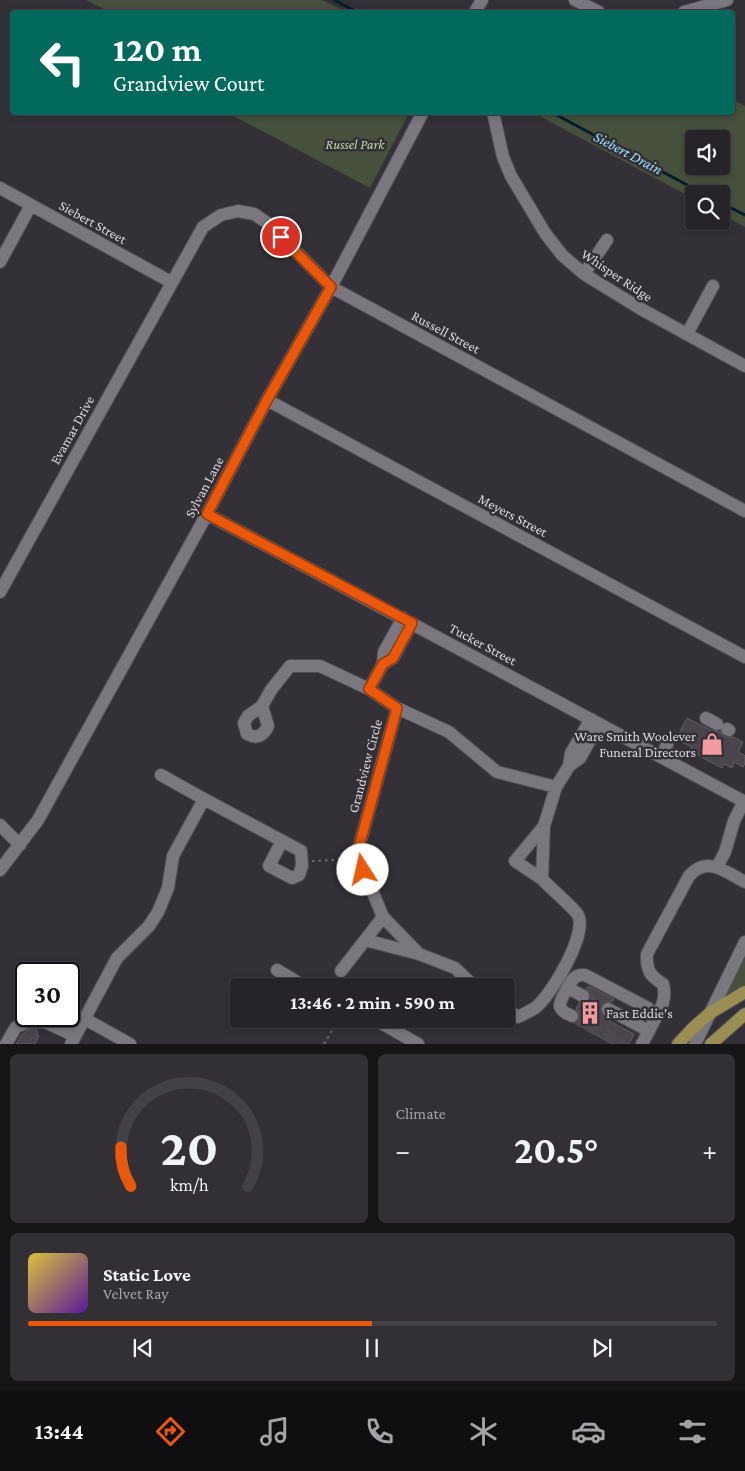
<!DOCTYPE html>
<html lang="en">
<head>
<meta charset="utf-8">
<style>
	:root { --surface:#262429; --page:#323035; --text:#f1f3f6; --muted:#a4a4a8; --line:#424146; --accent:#ea580c }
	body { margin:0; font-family:"Crimson Pro",serif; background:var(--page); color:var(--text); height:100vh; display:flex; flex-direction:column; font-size:19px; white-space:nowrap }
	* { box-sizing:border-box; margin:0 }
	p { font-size:16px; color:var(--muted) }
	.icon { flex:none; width:28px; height:28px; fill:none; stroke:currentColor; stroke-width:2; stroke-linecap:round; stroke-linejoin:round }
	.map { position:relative; height:1044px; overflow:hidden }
	.drawer { display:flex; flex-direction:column; gap:10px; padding:10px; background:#151417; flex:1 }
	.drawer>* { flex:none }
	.banner { position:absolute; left:10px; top:10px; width:725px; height:105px; border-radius:5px; box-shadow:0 2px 8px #0003,0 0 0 1px var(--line); background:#00695c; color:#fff; overflow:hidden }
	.controls { position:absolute; left:685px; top:130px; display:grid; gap:10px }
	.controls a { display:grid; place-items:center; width:45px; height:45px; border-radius:5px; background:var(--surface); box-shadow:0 2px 8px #0003,0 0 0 1px var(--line); font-size:25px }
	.speed { position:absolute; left:15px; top:962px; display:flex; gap:10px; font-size:25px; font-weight:700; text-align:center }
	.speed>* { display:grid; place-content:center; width:65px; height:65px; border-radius:50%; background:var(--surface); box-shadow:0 2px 8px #0003,0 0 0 1px var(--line); line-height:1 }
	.speed .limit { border:2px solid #111; border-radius:8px; background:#fff; color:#111 }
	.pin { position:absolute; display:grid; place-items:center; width:42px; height:42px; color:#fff; margin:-21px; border:2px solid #fff; border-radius:50%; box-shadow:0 1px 5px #0007 }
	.me { position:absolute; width:55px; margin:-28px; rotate:350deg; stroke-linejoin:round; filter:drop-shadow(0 0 4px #0008) }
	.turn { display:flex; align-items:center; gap:18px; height:105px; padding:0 20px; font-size:22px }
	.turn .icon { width:65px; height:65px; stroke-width:2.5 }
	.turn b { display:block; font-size:35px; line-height:42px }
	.big { font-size:38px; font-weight:700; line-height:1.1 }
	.drawer .card { flex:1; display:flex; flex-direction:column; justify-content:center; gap:8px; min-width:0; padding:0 18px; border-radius:8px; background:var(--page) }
	.drawer .dial { align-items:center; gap:0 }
	.dial svg { height:130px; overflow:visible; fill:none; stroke:var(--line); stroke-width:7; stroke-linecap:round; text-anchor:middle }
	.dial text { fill:var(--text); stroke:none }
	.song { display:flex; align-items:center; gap:15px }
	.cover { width:60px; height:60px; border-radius:8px; background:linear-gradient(135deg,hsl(50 70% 55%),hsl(270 70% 35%)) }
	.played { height:5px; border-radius:2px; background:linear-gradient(90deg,var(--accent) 50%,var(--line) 50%) }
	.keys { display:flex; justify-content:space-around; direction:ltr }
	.heat { display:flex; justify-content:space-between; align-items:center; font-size:28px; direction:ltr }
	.drawer .tiles { flex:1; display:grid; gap:10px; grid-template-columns:1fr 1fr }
	.card:last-child { grid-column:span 2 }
	.trip { position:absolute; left:230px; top:978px; width:285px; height:50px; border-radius:5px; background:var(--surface); box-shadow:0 2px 8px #0003,0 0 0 1px var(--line); font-weight:700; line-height:50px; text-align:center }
	.menu { display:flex; height:80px; justify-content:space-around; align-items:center; background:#0f0e10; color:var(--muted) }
	.menu .icon { width:35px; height:35px }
	.menu .current { color:var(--accent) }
	.menu b { font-size:22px; color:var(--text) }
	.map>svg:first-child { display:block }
</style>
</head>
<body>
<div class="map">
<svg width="745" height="1044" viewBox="0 0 745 1044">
	<rect width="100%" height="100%" fill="#333037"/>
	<path fill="#46503c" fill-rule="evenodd" d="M86 0H322L347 12H110Z
		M733 100 745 106V227L721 214V194H694V199L534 113 732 112ZM694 139H721V166H694Z
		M228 113H409L370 188Z
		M745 956V986L722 999 725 993Z"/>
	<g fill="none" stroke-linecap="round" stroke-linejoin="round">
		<path stroke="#021e28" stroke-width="3" d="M334 0 357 12
			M551 112 704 194
			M721 203 745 215"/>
	</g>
	<path fill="#4a454c" stroke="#605c63" d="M687 718 713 731 720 732 725 737H733L743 742 738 752 745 756V763L743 767 734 762 732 768 724 764 722 768 690 751 692 747 676 739Z
		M588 986 614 999 612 1002 608 1001 603 1002 601 1006V1013L605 1016 604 1018 634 1034 629 1044H613L575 1023 580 1019V1014L576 1009 579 1003H587L590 999V992L586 989Z
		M32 1028 37 1030V1035L39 1036 35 1044H16L22 1034Z"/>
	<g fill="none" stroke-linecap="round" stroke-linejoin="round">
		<path stroke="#4c4950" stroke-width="12" stroke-dasharray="12 6" stroke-linecap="butt" d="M583 996 608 1009
			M572 1016 623 1044"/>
		<defs>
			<path id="minor" d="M575 0 599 12
				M475 12 482 0
				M684 12 727 0
				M493 112 503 157 511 176 545 233 562 255 584 274 641 309 745 366
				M0 188 171 282
				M0 262 31 205
				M584 274 607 240
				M687 334 713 286
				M267 400 745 657
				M207 514 745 802
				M0 592 203 227 221 215 238 211 254 214 269 224 331 287 745 511
				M383 664 384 652 403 618
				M369 689 383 664 393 658 412 623
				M262 706 268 726C263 736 257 739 247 734L244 723 248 716 262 706 271 690 290 666H320L369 689 397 708 449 732 497 772 556 787
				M397 708 357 854 383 917 419 954 455 968 474 986
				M706 718 717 724
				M727 729 729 730
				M661 757 667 745
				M569 766 571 753 591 719
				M161 775 204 799
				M0 825 20 845
				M717 867 725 852 734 821 744 801
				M0 870 38 820 207 514 267 400 331 287 423 112
				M542 879 515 861 544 826
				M365 940 419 954
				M277 970 304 986
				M341 971 383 917
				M568 988 583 996
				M506 1009 518 1017C524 1014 530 1011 535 1008 551 996 588 934 578 915 574 908 549 887 542 879L544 826 556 787 569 766 580 758 599 724
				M608 1009 649 1031
				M572 1016C567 1014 561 1011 560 1006 559 1001 571 981 574 978 578 974 581 975 585 975L648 1008 654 1015V1021L642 1044
				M85 1019 130 1044
				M374 1019 418 1044
				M654 1021C661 1009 667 999 663 984 650 976 646 970 647 954L689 876C707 855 726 872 745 882
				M37 1022H45L75 1036
				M6 1044 16 1027 26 1023
				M71 1044 117 958 149 926 158 912 168 888 173 856 204 799 301 851 302 866 299 875 292 878 269 866 282 841
				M695 1044 745 942"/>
			<path id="major" d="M678 1044 693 1028 710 1013 745 992
				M711 1044 745 1014"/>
		</defs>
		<use href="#minor" stroke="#514e53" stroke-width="14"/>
		<use href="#major" stroke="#514e53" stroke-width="14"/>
		<path stroke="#6e6b71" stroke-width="2" stroke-dasharray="2.5 4" stroke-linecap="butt" d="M312 861 334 860 346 856
			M324 1044 339 1019"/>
		<use href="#minor" stroke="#7a777f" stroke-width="12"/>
		<use href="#major" stroke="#9a8e53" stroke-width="12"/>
	</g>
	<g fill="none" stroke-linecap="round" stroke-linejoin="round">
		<defs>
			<path id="route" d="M281 237 331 287 267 400 207 514 412 623 393 658 383 664 369 689 397 708 357 854 363 870"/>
		</defs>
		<use href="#route" stroke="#983908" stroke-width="12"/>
		<use href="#route" stroke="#ea580c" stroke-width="9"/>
	</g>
	<defs>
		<symbol id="shop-bare" viewBox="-9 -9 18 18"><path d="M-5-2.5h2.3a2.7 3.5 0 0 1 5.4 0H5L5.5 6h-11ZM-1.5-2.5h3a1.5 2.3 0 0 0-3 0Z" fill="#f49aa1" stroke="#333037" stroke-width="2.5" paint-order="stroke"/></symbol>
		<symbol id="building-bare" viewBox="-9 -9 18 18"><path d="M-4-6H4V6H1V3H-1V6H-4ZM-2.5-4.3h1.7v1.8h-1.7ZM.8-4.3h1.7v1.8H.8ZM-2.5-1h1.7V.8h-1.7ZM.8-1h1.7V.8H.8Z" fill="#f49aa1" stroke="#333037" stroke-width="2.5" paint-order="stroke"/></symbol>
	</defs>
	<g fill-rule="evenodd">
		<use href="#shop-bare" x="696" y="728" width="32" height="32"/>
		<use href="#building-bare" x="574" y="997" width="32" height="32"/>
	</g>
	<g text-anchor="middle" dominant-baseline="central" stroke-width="5" stroke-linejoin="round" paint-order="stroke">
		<g font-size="14" font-style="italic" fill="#bedaa3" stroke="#333037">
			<text x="355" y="144">Russel Park</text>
		</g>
		<g font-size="14" fill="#dbd9dd" stroke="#333037">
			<text transform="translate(93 222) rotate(29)">Siebert Street</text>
			<text transform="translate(617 275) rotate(34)">Whisper Ridge</text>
			<text transform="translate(446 332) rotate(28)">Russell Street</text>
			<text transform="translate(72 430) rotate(-61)">Evamar Drive</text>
			<text transform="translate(204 487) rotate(-62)">Sylvan Lane</text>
			<text transform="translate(513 515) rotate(28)">Meyers Street</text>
			<text transform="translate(483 644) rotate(28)">Tucker Street</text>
			<text transform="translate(365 766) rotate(-75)">Grandview Circle</text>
		</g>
		<g font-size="14" fill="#dbd9dd" stroke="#333037" text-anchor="end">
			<text x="696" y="736">Ware Smith Woolever<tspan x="696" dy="16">Funeral Directors</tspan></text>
			<text x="606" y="1013" text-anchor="start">Fast Eddie's</text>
		</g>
		<g font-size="15" font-style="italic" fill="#9bdffc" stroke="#333037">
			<text transform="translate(628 153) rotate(28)">Siebert Drain</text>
		</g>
	</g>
</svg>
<div class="controls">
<a><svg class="icon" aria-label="sound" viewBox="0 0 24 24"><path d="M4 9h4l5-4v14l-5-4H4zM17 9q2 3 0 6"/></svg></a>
<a><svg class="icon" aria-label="search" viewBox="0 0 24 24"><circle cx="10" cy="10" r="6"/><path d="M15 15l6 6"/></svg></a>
</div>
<div class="speed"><div class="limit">30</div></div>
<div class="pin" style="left:281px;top:237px;background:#d93025"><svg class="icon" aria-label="arrive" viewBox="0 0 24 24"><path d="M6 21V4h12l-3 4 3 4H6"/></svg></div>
<svg class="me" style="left:363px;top:870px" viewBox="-20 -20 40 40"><circle r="19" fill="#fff"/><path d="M0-13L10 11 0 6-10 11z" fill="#ea580c"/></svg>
<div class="trip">13:46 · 2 min · 590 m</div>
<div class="banner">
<div class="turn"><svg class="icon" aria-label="left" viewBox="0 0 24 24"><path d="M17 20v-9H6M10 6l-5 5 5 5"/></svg><div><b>120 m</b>Grandview Court</div></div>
</div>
</div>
<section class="drawer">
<div class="tiles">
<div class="card dial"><svg viewBox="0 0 100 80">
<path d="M14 69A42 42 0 1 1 86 69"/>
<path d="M14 69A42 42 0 0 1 8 45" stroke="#ea580c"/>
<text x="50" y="56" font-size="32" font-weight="700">20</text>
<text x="50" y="72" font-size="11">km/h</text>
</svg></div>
<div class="card"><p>Climate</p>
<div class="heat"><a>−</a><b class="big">20.5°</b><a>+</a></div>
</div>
<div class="card">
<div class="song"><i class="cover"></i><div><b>Static Love</b><p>Velvet Ray</p></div></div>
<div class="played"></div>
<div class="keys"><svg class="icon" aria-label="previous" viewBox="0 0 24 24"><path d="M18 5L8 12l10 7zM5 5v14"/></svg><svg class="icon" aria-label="pause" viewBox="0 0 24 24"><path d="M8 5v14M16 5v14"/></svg><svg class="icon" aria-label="next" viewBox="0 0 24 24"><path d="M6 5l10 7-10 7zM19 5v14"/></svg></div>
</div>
</div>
</section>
<nav class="menu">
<b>13:44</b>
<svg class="icon current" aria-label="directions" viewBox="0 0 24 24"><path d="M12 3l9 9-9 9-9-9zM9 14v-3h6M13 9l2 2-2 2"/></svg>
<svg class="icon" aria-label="music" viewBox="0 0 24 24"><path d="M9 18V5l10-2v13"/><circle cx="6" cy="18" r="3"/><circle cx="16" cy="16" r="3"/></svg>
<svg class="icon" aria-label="phone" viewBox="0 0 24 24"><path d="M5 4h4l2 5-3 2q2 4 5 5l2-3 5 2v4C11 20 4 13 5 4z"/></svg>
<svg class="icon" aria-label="climate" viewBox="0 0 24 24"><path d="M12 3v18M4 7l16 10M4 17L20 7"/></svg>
<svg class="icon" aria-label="car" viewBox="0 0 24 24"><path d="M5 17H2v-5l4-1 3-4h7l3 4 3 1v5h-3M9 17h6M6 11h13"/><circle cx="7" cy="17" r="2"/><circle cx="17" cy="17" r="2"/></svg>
<svg class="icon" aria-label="filters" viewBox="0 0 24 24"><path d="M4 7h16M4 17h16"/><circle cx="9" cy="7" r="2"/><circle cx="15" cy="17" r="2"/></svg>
</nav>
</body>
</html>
